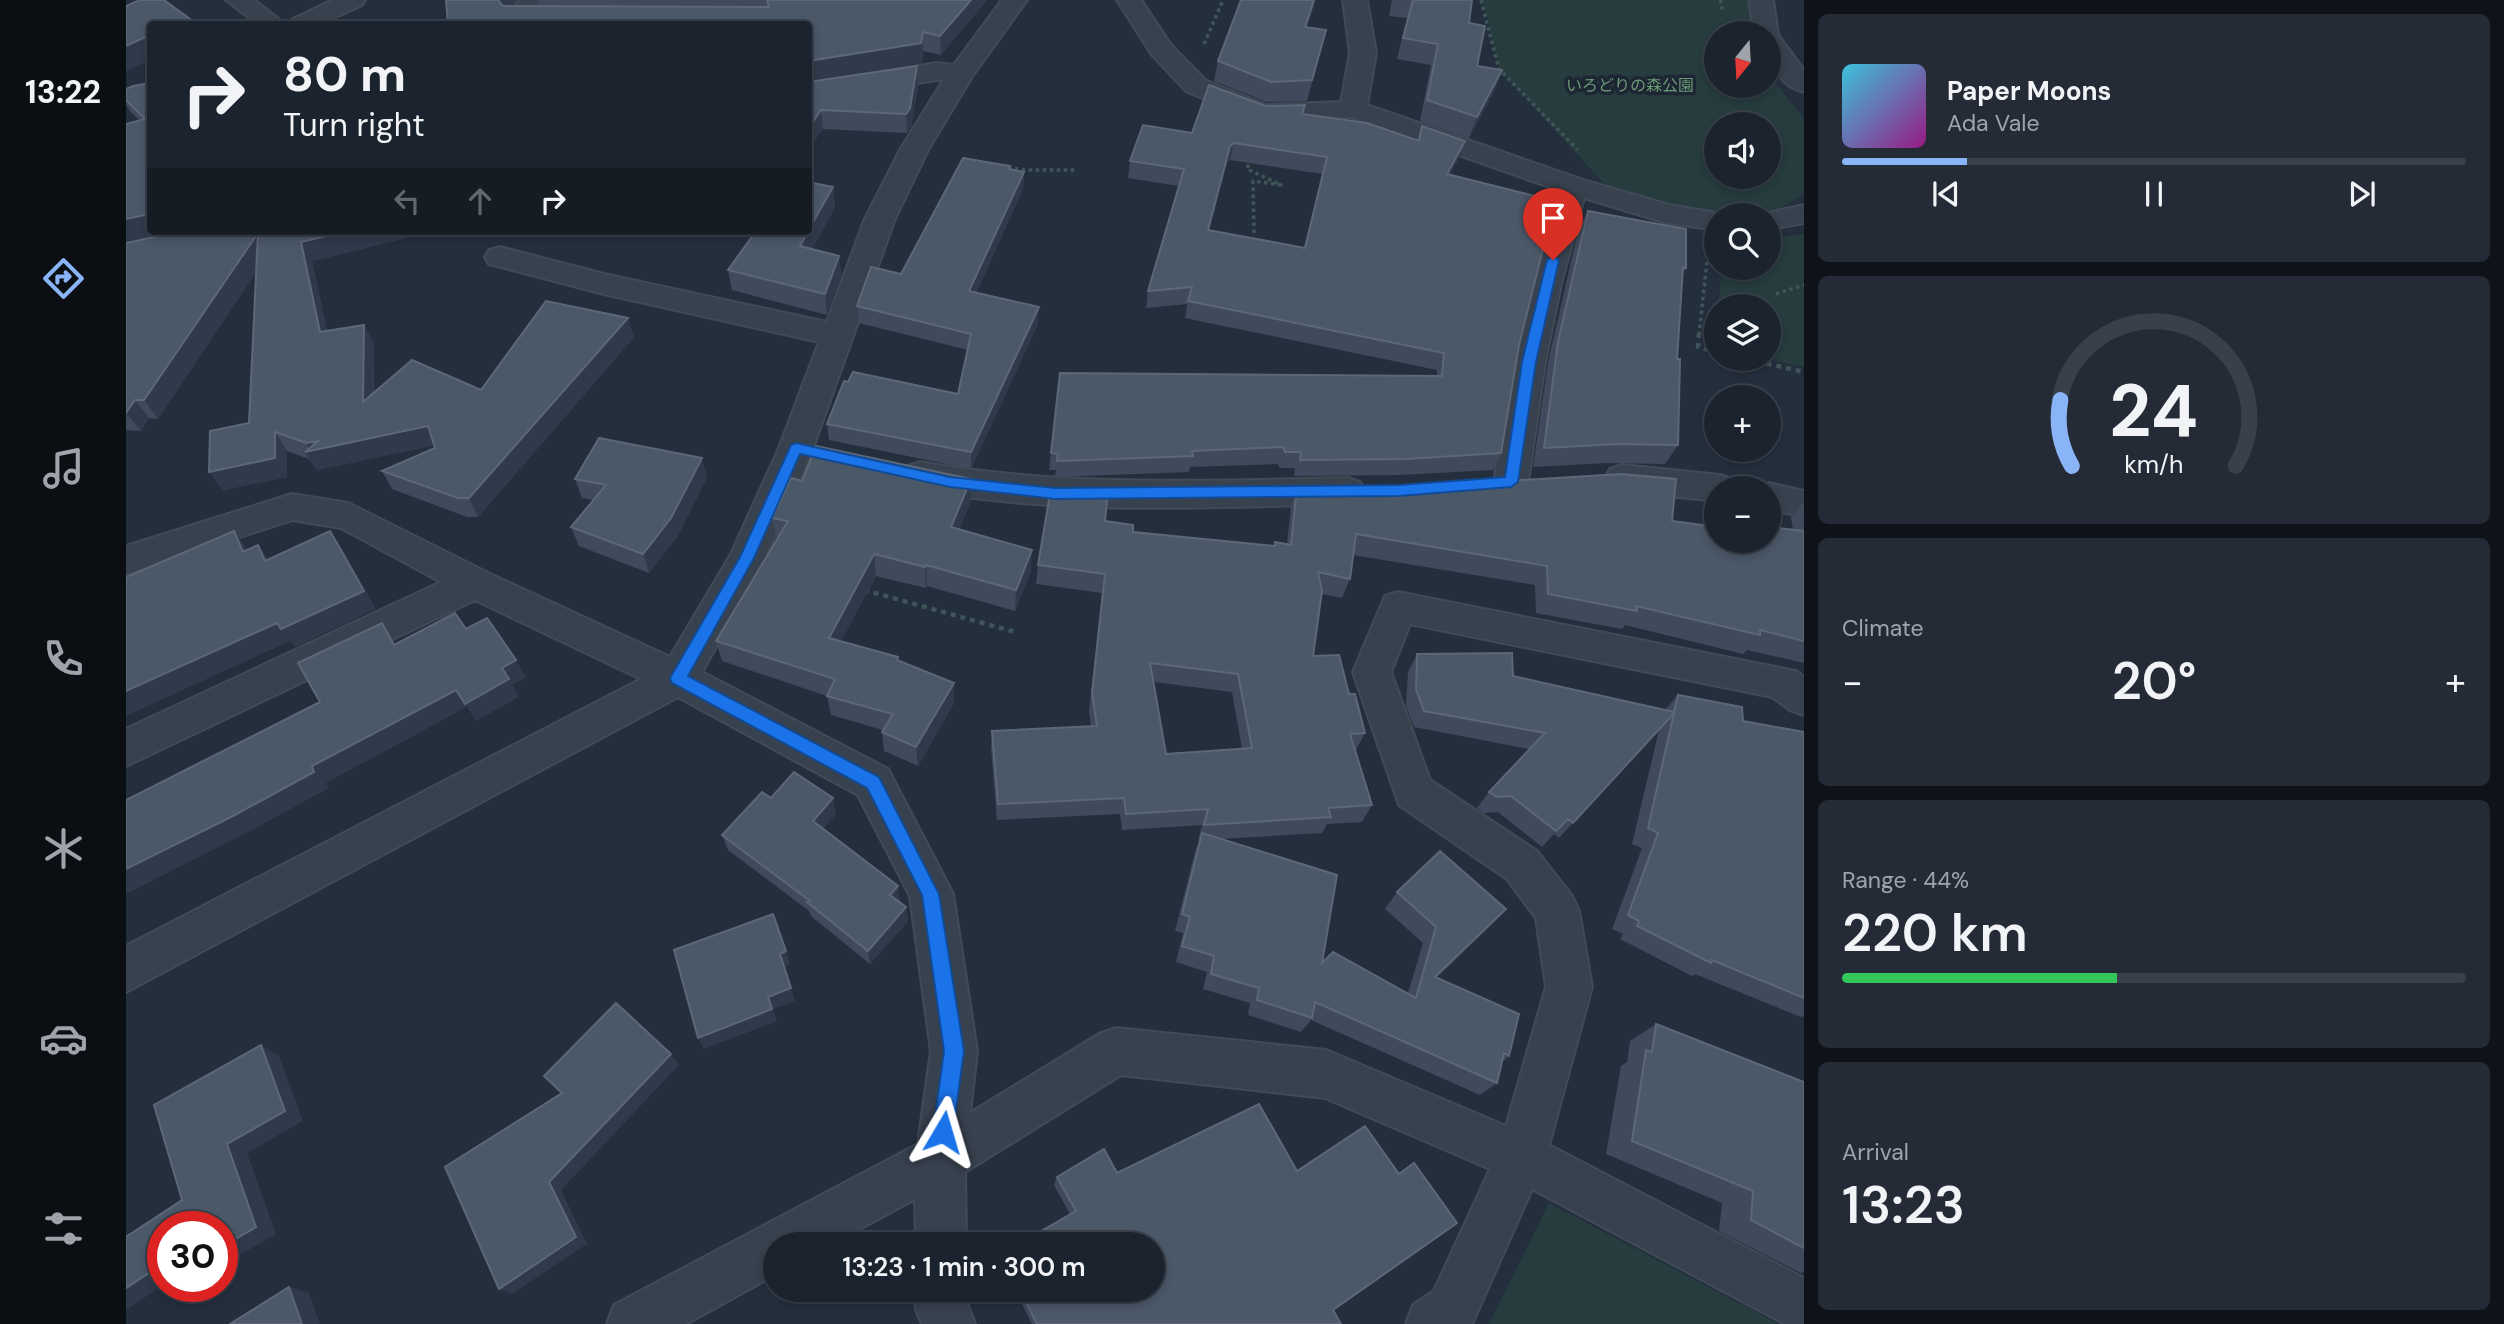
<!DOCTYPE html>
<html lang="en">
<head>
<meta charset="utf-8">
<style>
	:root { --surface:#1b232e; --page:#242b36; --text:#f1f3f6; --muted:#a0a4aa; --line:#39404a; --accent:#8ab4f8 }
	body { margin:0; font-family:"DM Sans","Noto Sans JP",sans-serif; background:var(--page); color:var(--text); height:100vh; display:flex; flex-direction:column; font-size:26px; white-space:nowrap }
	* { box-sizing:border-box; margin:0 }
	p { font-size:23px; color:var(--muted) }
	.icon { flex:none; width:38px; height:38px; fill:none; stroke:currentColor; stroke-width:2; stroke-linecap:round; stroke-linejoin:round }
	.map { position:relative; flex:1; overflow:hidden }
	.sheet { display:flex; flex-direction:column; gap:14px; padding:14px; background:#0f1319; width:700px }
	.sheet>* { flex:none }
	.hud { position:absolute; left:21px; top:21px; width:665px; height:214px; border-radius:7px; box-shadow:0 4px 10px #0003,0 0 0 2px var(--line); background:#1b232e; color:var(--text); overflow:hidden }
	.needle { width:46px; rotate:198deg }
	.fabs { position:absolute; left:1578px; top:21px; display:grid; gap:14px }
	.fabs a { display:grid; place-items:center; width:77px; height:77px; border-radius:50%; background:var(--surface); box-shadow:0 4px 10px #0003,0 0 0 2px var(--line); font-size:35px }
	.speed { position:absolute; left:21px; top:1211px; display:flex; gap:14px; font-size:35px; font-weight:700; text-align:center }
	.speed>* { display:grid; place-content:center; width:91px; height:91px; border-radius:50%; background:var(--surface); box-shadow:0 4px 10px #0003,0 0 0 2px var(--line); line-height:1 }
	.speed .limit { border:10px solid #d22; background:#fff; color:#111 }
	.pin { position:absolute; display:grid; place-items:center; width:60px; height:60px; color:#fff; margin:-72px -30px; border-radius:50% 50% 50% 0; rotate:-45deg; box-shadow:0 0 7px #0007 }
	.pin .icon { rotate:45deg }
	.me { position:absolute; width:77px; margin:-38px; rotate:7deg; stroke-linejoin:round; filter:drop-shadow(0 0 5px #0008) }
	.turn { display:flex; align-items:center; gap:24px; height:147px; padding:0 21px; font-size:32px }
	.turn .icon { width:91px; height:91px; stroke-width:2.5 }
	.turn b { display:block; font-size:49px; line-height:60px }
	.lanes { display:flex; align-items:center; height:66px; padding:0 21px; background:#0003; justify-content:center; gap:35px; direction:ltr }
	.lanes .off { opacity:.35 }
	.big { font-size:52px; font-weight:600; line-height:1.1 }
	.sheet .widget { flex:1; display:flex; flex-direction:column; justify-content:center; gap:10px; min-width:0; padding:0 24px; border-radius:10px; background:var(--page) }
	.sheet .dial { align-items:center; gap:0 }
	.dial svg { height:182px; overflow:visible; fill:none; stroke:var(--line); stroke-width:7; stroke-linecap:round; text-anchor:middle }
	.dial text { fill:var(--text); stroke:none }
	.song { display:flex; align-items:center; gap:21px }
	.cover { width:84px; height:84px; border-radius:10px; background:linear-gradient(135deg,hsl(190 70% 55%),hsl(310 70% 35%)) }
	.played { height:7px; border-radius:4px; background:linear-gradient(90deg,var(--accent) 20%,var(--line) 20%) }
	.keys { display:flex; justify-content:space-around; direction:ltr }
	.heat { display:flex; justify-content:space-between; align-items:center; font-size:38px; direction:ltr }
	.charge { height:10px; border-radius:5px; background:linear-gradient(90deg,#34c759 44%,var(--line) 0) }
	.trip { position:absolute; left:637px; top:1232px; width:402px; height:70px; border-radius:35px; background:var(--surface); box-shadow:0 4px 10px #0003,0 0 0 2px var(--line); font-weight:600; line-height:70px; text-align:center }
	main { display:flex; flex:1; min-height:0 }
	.tab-bar { display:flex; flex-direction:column; width:126px; justify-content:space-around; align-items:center; background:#0b0e12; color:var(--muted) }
	.tab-bar .icon { width:49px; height:49px }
	.tab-bar .on { color:var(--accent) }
	.tab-bar b { font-size:32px; color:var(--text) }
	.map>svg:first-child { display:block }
</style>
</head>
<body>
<main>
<nav class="tab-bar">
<b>13:22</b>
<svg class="icon on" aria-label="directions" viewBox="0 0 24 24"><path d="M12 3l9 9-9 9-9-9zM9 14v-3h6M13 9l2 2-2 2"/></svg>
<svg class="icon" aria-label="music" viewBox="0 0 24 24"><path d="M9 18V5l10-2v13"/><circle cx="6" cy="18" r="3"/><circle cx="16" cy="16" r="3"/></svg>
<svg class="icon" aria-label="phone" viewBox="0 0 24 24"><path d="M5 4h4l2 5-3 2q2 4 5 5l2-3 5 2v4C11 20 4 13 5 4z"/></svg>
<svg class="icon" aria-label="climate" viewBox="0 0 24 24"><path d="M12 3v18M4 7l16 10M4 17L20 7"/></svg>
<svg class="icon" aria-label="car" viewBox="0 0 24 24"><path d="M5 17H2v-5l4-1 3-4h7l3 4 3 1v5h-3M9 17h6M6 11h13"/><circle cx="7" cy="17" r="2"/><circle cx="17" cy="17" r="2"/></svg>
<svg class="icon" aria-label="filters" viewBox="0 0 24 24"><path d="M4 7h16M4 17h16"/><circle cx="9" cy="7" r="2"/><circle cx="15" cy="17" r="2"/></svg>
</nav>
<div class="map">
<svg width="1678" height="1324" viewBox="0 0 1678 1324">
	<rect width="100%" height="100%" fill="#242f3e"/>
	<path fill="#263c3f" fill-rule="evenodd" d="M1357 0H1621L1630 33H1591V86H1643V76L1678 118V194L1648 212 1571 210 1482 188 1373 69ZM1591 124H1643V177H1591Z
		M1678 234V367L1642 359 1643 306H1592L1596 268H1643V239Z
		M1423 1203 1649 1322V1324H1363Z"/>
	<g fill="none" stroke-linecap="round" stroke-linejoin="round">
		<defs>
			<path id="minor" d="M100 0H128L159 24H131Z
				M207 0H239L236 5 195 24H164L167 19Z
				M394 0H419L409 14 438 16 441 21 439 24 383 23 380 18Z
				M876 0H901L847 75 802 150 768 221 687 448 639 558 576 672 762 769 827 894 851 1051 844 1113 973 1034 990 1028 1200 1050 1380 1126 1420 987 1410 918 1381 879 1273 805 1227 672 1259 596 1272 592 1670 671 1678 677V715L1664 710 1646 697 1284 624 1265 672 1304 780 1411 851 1446 896 1453 911 1466 987 1423 1145 1678 1278V1324H1659L1406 1189 1346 1324H1280L1287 1305 1308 1291 1364 1169 1199 1098 995 1075 839 1172 840 1244H790L789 1199 706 1244H649V1275L560 1324H481L488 1305 792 1144 805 1051 784 896 732 795 552 697 0 992V946L515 679 349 600 0 766V729L315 582 215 528 166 520 0 574V546L166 494 222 503 362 573 544 657 605 554 653 448 693 342 478 294 363 264 359 257 363 250 374 247 478 274 701 322 738 221 774 150 818 79 682 99V83L811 63 828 65Z
				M991 0H1015L1045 45 1079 80 1140 105 1215 102 1224 53 1217 0H1241L1250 53 1241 105 1457 180 1543 205 1602 215H1591V230L1541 223 1458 198 1435 284 1419 362 1402 482 1397 491 1385 495 1373 491 1368 482 1387 362 1405 284 1432 190 1225 117 1137 121 1061 92 1026 55Z
				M1623 0H1647L1652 35 1678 70V92C1649 85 1643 59 1643 33H1628Z
				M1678 205V223L1643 229V215H1632Z
				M794 462C936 487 1078 481 1222 478L1234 482 1239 491 1234 500 1222 504C1123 506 1023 511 924 505 877 502 827 498 782 484L777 475 782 466Z
				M1496 465 1594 475 1606 479 1611 488H1591V501L1496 491 1484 487 1479 478 1484 469Z
				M1643 483 1678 491V517L1643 509V488H1630Z
				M789 1290H841L842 1306 849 1324H796L790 1310Z"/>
		</defs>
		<use href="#minor" stroke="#414a57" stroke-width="4"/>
		<path stroke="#3f5557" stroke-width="3.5" stroke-dasharray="3.5 3.5" stroke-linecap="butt" d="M1355 0 1373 69 1452 150
			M1595 0 1594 6 1599 11
			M1078 44 1097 0
			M1125 158 1121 169 1155 185 1127 181 1128 233
			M882 167 898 170H950
			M1650 294 1678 285
			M1573 335 1582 252"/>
		<path stroke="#3f5557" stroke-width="4.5" stroke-dasharray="5 5" stroke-linecap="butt" d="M1573 333 1572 347 1591 352
			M1621 359 1678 372
			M738 590 889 632"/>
		<use href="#minor" fill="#38414e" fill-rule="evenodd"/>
	</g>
	<path fill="#3f4b5c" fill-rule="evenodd" d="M320 0H392L387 6 413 7 411 0H861L815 55 797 51 796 63 322 24Z
		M1190 0 1181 27 1200 30 1181 101 1140 102 1088 81 1092 61Z
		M1266 0H1346L1343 23 1351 66 1369 90 1343 138 1294 121 1305 65 1271 59 1281 18 1263 16Z
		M791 66 792 86 785 127 781 133 697 129 682 82Z
		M24 83 49 231 0 241V124L13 120 4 111 0 105V89Z
		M1140 106 1177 114 1291 140 1296 126 1333 158 1324 174 1393 345 1375 453 1367 470 1273 475 1168 476 1169 468H1154L1152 464 1064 467 1063 472 929 477 930 470H923L925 453 1311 376V370L1059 318 1061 304 1020 308 1022 291 1053 186 1002 178 1004 161 1066 133ZM1104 160 1196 174 1178 248 1083 230 1101 163Z
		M884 170 898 172 897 189 850 293 912 324 845 469 703 440 701 424 832 394 842 350 733 323 731 306 775 274Z
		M707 187 709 207 686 249 713 256 715 276 701 315 606 290 602 270Z
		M1462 211 1560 268 1557 272 1551 359 1552 445 1539 464 1480 463 1407 467 1422 362 1452 231Z
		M55 231H296L297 234 186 261 201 331 238 325 248 344V393L355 390 508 337 352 517H341L266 489 256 471 309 448 308 445 191 470 183 459 161 451V477L97 490 123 423 130 272 32 419 23 418 15 431 0 430V243Z
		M581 477 551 537 523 573 453 546 445 527 468 500 456 498 449 479Z
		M845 479V500L833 530 905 571 889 611 801 586 800 588 750 576 715 641 772 657 773 661 828 703 792 766 758 751 756 732 757 730 705 715 701 696 596 661 590 641 651 539 646 518 676 481Z
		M1171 487 1546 521 1591 541 1667 530 1665 517 1678 501V663L1621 650 1617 654 1499 625 1496 629 1410 613 1409 585 1227 555 1224 579 1216 598 1196 594 1187 656 1223 694 1239 733 1230 750H1229L1246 805 1236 822 1201 824 1196 833 1095 839 1196 963 1282 993 1297 943 1259 909 1271 892 1364 926 1310 978 1383 1056 1376 1062 1371 1083 1354 1095 1185 1020 1175 1032 1122 1015 1124 1003 1077 989 1081 972 1050 962 1057 933 1049 931 1069 852 1073 841H1072L1076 825 996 830 994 814 871 820 865 748 866 731 965 726 963 711 976 593 910 584 912 565 979 521 1007 532 1148 546 1149 542 1161 544 1165 507ZM1028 682 1106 692 1116 749 1040 754Z
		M1291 654 1539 710 1552 695 1617 721 1678 732V1016L1675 1017 1569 974 1566 976 1494 939 1497 934 1486 929 1516 848 1506 844 1533 730 1433 838 1428 834 1416 847 1372 812 1358 813 1351 808 1363 792 1403 749 1288 727 1280 706 1282 672Z
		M645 798 710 814 697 828 774 900 773 902 780 907 782 921 744 964 685 916 683 911 602 850 596 835Z
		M1530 1024 1678 1082V1272L1675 1273 1593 1231 1596 1203 1480 1154 1495 1066 1501 1062 1504 1041Z
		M991 1173 1207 1310 1215 1324H906L889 1290H1027L944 1214 928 1185 931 1177Z"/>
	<path fill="#2f3b4b" d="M372 0H392L377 18Z
		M845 0H861L815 55 814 36Z
		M1188 0H1190L1174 47 1179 27Z
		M64 19 67 24H51Z
		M797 32V51L796 63 682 81V61Z
		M24 35V61L0 71V46Z
		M791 66 792 86 785 127 781 133 780 114Z
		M1376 70 1369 90 1343 138 1351 117Z
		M695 110 697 129 682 151V129Z
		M1339 141 1333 158 1315 191 1321 174Z
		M1108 143 1104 160 1101 163 1079 247 1082 230 1104 146Z
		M898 172 897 189 843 308V291Z
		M707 187 709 207 677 266 674 246Z
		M24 214V231H49L0 241V219Z
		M222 231H296L297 234 186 261 205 351 194 332 175 242Z
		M132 233 143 253 32 419 18 400Z
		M713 256 715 276 701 315 699 294Z
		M913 307 912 324 845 469V452Z
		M502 318 508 337 352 517 343 498Z
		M238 325 248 344 247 421 237 402Z
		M9 400 23 418 15 431 0 413Z
		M302 426 312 445 191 470 179 452 185 451 180 443 192 441Z
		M149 432 161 451V477L97 490 83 472Z
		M576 458 581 477 551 537 523 573 517 554Z
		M845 479V500L826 549 825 527Z
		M108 531 122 550 117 552Z
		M204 531 217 550 250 609 169 647 164 641 0 716V691Z
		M132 545 146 564 139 561Z
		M906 550 905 571 889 611 890 590Z
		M748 554 750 576 706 658 703 638Z
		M800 565 801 586 800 588 799 567Z
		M390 660 400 677 387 685 393 697 350 721 339 704 376 668Z
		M828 683V703L792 766 790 747Z
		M330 690 341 707 200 783 203 788 122 832 0 894V869L186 766Z
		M707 798 710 814 691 836 687 821Z
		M772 886 774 900 766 909 764 895Z
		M780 907 782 921 744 964 742 951Z
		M1380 909 1364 926 1295 993 1309 977Z
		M660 951 664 964 658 967 669 1001 647 1009 651 1021 578 1049 572 1038 654 954Z
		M135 1045 153 1056 177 1121 121 1153 150 1234 96 1265 101 1144Z
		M545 1054 553 1065 435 1190 461 1244 386 1294 373 1289 423 1182Z
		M37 1264V1285L0 1310V1288Z
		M163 1287 183 1293 194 1324H176Z"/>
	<path fill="#4b5868" stroke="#5c6777" stroke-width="2" fill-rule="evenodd" d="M14 0H38L64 19 51 24H24V35L0 46V6Z
		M320 0H372L377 6 643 7 641 0H845L814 36 797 32 795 43 682 61V24H322Z
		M1115 0H1188L1179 27 1200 30 1186 80 1145 82 1092 61Z
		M1287 0H1346L1343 23 1359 26 1351 66 1376 70 1351 117 1301 100 1312 44 1277 38Z
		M240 20 241 24H213Z
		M791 66 784 108 780 114 695 110 682 129V82Z
		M24 83V214L0 219V124L19 119 0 100V89L7 86Z
		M1083 85 1140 106 1179 105 1176 114 1241 123 1293 141 1296 126 1339 141 1321 174 1429 201 1393 345 1375 453 1280 459 1174 460 1175 452H1159L1157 447 1066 451 1067 456 931 461 932 454 925 453 934 373 1316 376 1318 353 1062 301 1066 287 1022 291 1058 169 1004 161 1017 125 1066 133ZM1108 143 1201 157 1179 248 1082 230 1104 146Z
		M837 158 884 166 883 169 898 172 843 291 913 307 845 452 701 424 718 381 722 382 727 372 832 394 845 334 731 306 745 267 775 274Z
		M682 182 707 187 682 231Z
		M1462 211 1560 229V268L1557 267 1551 359H1554L1552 445 1492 444 1418 448 1432 342Z
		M55 231H222L175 242 194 332 238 325 237 402 286 360 355 390 420 301 502 318 343 498H332L256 471 309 448 302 426 179 452 192 441 180 443 149 432V458L83 472 84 431 123 423 132 233 18 400H9L0 413V243Z
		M630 231H682L674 246 713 256 699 294 602 270Z
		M473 438 576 458 545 518 517 554 445 527 480 485 449 479Z
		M690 446 845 479 825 527 906 550 890 590 800 565 799 567 748 554 703 638 772 657 771 660 828 683 790 747 756 732 767 714 701 696 709 679 590 641 662 521 646 518 665 478 676 481Z
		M1495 474 1550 479 1546 521 1591 527V541H1643V527L1678 531V641L1634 630V635L1510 606 1511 611 1422 594 1421 566 1230 534 1224 579 1192 572 1196 591 1187 656 1213 655 1223 694H1229L1239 733 1224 734 1246 805 1202 808 1205 817 1078 825 1082 809 1000 814 998 798 872 804 866 731 971 726 966 693 979 574 912 565 925 488H982L979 521 1007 525V532L1149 546V542L1165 545 1171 487H1282ZM1024 663 1112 674 1126 748 1040 754Z
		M108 531 117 552 132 545 139 561 204 531 238 591 155 629 151 623 0 691V577Z
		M329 613 340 629 361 618 390 660 376 668 383 679 339 704 330 690 186 766 188 772 105 817 0 869V800L194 702 172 663 256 623 268 645Z
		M1386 653 1387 676 1548 712 1552 695 1616 707 1617 721 1678 732V998L1586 960 1585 963 1511 926 1513 921 1502 915 1532 833 1522 828 1548 713 1447 823 1442 819 1430 831 1385 796 1371 797 1363 792 1419 733 1298 711 1290 689 1291 654Z
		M668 772 707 798 687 821 772 886 764 895 780 907 742 951 681 902 684 901 596 835 636 792 645 798Z
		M1076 833 1211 875 1196 963 1207 952 1290 998 1310 927 1271 892 1314 851 1380 909 1309 977 1393 1014 1383 1056 1378 1053 1371 1083 1189 1002 1186 1018 1131 1000 1133 988 1085 974 1088 956 1056 946 1064 917 1056 914Z
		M647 914 660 951 654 954 665 988 642 997 646 1009 572 1038 548 950Z
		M490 1003 545 1054 423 1182 450 1237 373 1289 319 1167 436 1093 418 1076Z
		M1530 1024 1678 1082V1248L1625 1220 1627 1191 1506 1141 1520 1050 1526 1052Z
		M135 1045 159 1111 101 1144 130 1227 96 1247V1227H37V1264L0 1288V1237L56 1200 28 1105Z
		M1133 1104 1171 1171 1239 1126 1273 1174 1288 1163 1331 1223 1207 1310 1215 1324H911L894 1290H1027V1244H893L950 1211 931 1177 978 1149 991 1173Z
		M163 1287 176 1324H104Z"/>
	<path fill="#1a73e8" stroke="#114b97" stroke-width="2" d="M1427 256 1433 260 1410 362 1392 482 1385 487 1273 496 929 499 824 487 674 454 628 558 562 676 753 777 813 894 838 1051 827 1132 824 1139 817 1142 810 1139 807 1132 818 1051 796 895 741 788 546 683 544 678 614 557 665 445 670 443 824 477 929 488 1273 485 1379 477 1396 362 1421 260Z"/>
	<g text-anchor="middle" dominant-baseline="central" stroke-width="7" stroke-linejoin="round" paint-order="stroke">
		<g font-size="16" fill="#6b9a76" stroke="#1d2633">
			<text x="1504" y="85">いろどりの森公園</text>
		</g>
	</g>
</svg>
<div class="fabs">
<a><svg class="needle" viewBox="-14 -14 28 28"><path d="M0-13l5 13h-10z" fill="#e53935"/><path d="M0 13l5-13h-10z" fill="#a0a4aa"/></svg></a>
<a><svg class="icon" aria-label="sound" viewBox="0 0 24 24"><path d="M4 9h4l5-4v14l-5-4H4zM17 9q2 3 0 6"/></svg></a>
<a><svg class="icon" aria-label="search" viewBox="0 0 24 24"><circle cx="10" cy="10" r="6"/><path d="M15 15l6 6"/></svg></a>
<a><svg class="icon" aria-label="layers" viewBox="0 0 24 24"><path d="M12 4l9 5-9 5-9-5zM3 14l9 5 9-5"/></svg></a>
<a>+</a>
<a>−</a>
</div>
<div class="speed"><div class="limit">30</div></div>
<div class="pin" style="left:1427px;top:260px;background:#d93025"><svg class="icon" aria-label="arrive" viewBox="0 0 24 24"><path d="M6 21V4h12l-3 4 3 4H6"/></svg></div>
<svg class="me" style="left:817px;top:1132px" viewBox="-20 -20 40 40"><path d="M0-17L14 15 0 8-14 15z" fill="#1a73e8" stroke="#fff" stroke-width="4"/></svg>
<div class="trip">13:23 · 1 min · 300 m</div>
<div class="hud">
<div class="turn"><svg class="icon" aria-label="right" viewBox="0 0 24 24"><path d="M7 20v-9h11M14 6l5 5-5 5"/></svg><div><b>80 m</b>Turn right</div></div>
<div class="lanes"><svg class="icon off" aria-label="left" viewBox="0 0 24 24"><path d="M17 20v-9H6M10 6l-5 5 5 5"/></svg><svg class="icon off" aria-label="ahead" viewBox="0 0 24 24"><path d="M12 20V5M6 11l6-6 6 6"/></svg><svg class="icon" aria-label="right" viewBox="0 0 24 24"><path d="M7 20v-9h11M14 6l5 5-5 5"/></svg></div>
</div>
</div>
<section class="sheet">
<div class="widget">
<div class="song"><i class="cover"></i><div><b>Paper Moons</b><p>Ada Vale</p></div></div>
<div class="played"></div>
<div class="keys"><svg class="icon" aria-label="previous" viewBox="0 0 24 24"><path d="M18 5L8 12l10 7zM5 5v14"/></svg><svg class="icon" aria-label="pause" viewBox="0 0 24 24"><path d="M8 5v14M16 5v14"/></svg><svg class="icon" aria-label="next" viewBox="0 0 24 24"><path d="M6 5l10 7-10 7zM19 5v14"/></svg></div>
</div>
<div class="widget dial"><svg viewBox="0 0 100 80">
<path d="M14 69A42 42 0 1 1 86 69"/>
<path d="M14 69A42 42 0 0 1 9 40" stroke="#8ab4f8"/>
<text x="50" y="56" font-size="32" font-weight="700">24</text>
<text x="50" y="72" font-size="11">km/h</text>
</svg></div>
<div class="widget"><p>Climate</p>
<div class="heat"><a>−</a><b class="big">20°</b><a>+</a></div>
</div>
<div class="widget"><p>Range · 44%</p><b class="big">220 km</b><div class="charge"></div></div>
<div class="widget"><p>Arrival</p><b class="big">13:23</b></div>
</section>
</main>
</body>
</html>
